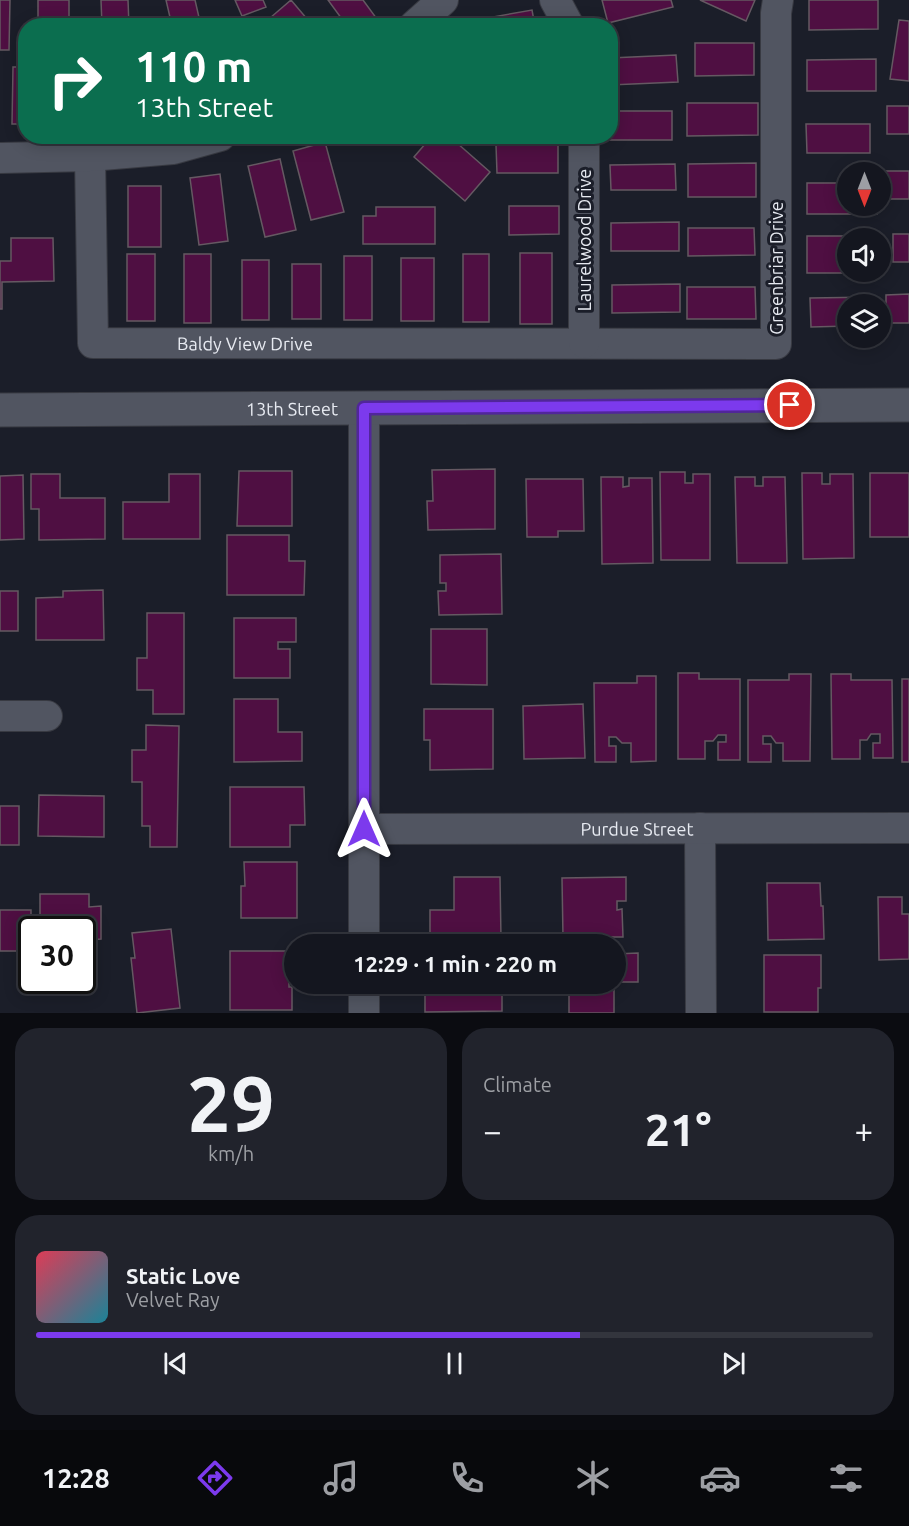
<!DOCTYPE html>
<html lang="en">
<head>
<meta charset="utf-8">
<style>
	:root { --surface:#14161f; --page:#21232c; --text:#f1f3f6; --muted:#9d9fa4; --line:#33353d; --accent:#7c3aed }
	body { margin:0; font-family:Ubuntu,sans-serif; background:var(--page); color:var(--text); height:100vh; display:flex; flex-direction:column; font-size:22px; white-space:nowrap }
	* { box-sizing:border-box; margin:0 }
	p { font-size:20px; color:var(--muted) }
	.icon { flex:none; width:33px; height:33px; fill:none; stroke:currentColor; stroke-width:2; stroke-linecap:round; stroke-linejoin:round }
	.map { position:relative; height:1013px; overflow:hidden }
	.sheet { display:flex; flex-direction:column; gap:15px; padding:15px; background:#0b0c11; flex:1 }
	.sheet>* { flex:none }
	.top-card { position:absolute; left:18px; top:18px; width:600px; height:126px; border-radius:24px; box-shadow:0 3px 15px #0003,0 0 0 2px var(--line); background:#0b6e4f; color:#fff; overflow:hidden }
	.needle { width:39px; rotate:180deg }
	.tools { position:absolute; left:837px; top:162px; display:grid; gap:12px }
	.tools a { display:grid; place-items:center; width:54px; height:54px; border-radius:50%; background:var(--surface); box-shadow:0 3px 15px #0003,0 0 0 2px var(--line); font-size:30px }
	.speed { position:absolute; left:18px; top:916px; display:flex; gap:12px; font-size:30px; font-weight:700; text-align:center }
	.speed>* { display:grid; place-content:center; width:78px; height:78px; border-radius:50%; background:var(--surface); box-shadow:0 3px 15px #0003,0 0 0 2px var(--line); line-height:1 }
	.speed .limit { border:3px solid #111; border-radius:9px; background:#fff; color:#111 }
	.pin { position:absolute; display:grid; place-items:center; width:51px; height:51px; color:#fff; margin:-26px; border:3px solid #fff; border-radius:50%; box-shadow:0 2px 6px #0007 }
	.me { position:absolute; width:66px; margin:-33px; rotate:0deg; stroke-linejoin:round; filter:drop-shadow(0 0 4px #0008) }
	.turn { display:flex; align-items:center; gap:21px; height:126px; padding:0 18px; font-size:27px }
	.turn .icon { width:78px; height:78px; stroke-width:2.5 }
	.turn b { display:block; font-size:42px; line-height:51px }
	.big { font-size:45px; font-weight:700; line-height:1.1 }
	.sheet .widget { flex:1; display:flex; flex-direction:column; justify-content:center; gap:9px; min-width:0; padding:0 21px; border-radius:24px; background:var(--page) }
	.sheet .dial { align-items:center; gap:0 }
	.dial b { font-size:78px; line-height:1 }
	.song { display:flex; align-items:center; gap:18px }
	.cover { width:72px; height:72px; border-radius:9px; background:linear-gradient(135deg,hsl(350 70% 55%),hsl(190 70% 35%)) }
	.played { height:6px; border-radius:3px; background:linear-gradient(90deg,var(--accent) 65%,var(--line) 65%) }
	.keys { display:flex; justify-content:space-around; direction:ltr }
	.heat { display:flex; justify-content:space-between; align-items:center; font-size:33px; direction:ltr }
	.sheet .tiles { flex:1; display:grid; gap:15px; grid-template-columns:1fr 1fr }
	.widget:last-child { grid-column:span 2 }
	.trip { position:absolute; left:284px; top:934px; width:342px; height:60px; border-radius:30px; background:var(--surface); box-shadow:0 3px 15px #0003,0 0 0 2px var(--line); font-weight:700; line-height:60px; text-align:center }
	.tabs { display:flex; height:96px; justify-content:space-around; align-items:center; background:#08090c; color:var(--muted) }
	.tabs .icon { width:42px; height:42px }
	.tabs .on { color:var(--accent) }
	.tabs b { font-size:27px; color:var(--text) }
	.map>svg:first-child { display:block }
</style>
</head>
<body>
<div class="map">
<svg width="909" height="1013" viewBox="0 0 909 1013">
	<rect width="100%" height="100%" fill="#1b1e29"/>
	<path fill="#4f0f42" stroke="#655962" stroke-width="1.5" d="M0 0H10L9 50H0Z
		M38 0H69V26H38Z
		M101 0H128L129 26H102Z
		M166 0H195L201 26H172Z
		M235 0H263L266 7 242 16Z
		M291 0 313 26H277L270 18Z
		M328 0H363L377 19 368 26H347Z
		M602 0H671L673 7 608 23Z
		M700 0H755L746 21Z
		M809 0H878V29L809 30Z
		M532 10 535 26H471L470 21Z
		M899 20 909 21V81L890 79Z
		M695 43H754V75L695 76Z
		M676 55 678 82 610 85V58Z
		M876 59V91H807V60Z
		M13 67H26V124H12Z
		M687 103H758V135L687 136Z
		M887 106H909V134H887Z
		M610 111H672V140H610Z
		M806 124H870V153H807Z
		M432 136H449L490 172 465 201 414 157Z
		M325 142 344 212 311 220 293 151Z
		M496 145H558V173H497Z
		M280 159 296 230 265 237 248 166Z
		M756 163V197H688V164Z
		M675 164 676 190H611L610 165Z
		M883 171H909V199H883Z
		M220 174 228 241 199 245 190 178Z
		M807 183H848V206H877V214H807Z
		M128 186H161V247H128Z
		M509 206H559V234L509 235Z
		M376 207H435V244H363V216H376Z
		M679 222V251H611V223Z
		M688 228H754L755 255 688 256Z
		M893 234H909V262H893Z
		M807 236H875V238H848V272H875V273H807Z
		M11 238H53L54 281 2 282V309H0V261H11Z
		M520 253H552V324H520Z
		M127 254H155V321H127Z
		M184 254H211V323H184Z
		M463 254H489V322H463Z
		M344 256H372V320H344Z
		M401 258H434V321H401Z
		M242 260H269V320H242Z
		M292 264H321V319H292Z
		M680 284V312L612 313V285Z
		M687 287H755L756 319H687Z
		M909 294V323H886V295Z
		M875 297V304H848V326L811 327 810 298Z
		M495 469V529L428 530 427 501H433L432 470Z
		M239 471H292V526H237Z
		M660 472H685V483H693V474H710V560H661Z
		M802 473H822V484H830V474H853L854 558 803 559Z
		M870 473H909V537H870Z
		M31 474H60V498H105V539L39 540V509H31Z
		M169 474H200V539H123V502H169Z
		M23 475 24 539 0 540V476Z
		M601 477H623V487L629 486V478H652L653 563 602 564Z
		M735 477H755V486H763V477H785L787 563H737Z
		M526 479H583L584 531H558V537H527Z
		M227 535H289V561H305L304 595H227Z
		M501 554 502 614 439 615 438 591H446V583H440V555Z
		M103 590 104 640H36V598L63 597V591Z
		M0 591H18V631H0Z
		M147 613H184V714H153V690H137V658H147Z
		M234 618H296V642H278V649H290V678H234Z
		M431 629H487V685L431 684Z
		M678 673H699V679H740V760H718V742H726V735H718L713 741H705V759H678Z
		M789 674H811L810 761H783V743H776L771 736H763V744H771V762H748V680H789Z
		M831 674H851V680H892L893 758H873V743H880V734H871L867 740H860V759H832Z
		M637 676H656V761L631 762V743H622L616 737H609V746H616V762H595L594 683H637Z
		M902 679H909V762H902Z
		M234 699H278V732H302V761L234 762Z
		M583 704 585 758 524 759 523 706Z
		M424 709H493V769L430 770V740H424Z
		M146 725 179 726 177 847H150V826H142V782H132V750H146Z
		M230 787H304L305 825H290V847H230Z
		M39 795 104 796V837L38 836Z
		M0 806H19V845H0Z
		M244 862H297V918H241V886H245Z
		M454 877H500L501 939 430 940V910H454Z
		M626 877V901H617V910L622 909 623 937H563L562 878Z
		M767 883H820L821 906H823L824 939 768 940Z
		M40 894H89V907L101 906V939L85 940V945H82V930H40Z
		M878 897H902V914H909V959L879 960Z
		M0 910H31V951H0Z
		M171 929 180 1008 137 1013 131 958H135L132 933Z
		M230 951H289V987H292V1010H230Z
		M638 953V982H615V954Z
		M764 955H821V988H818V1012H764Z
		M425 984H502V1011L425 1012Z
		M569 984H614V1013H569Z"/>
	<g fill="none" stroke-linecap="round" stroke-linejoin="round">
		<defs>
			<g id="street">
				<path d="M555 0 569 26"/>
				<path d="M414 26 443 0"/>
				<path id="s1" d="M90 156 93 343 776 344V13L778 0"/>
				<path d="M0 158 90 156 173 149 220 136"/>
				<path d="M584 343V136"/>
				<path d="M364 408V945"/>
				<path d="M0 716H47"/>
				<path d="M700 828 701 1013"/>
				<path id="s2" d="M364 829 909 828"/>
				<path d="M364 1013V984"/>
			</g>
			<g id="secondary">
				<path id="s3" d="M0 410 909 405"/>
			</g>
		</defs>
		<use href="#street" stroke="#383a42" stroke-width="32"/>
		<use href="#secondary" stroke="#383a42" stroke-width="35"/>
		<use href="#street" stroke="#515561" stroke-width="30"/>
		<use href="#secondary" stroke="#515561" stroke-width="33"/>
	</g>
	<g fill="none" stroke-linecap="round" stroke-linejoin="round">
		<defs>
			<path id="route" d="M364 829V408L790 405"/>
		</defs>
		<use href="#route" stroke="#51269a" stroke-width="15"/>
		<use href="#route" stroke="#7c3aed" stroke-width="10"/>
	</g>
	<g text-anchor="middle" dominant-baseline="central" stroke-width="6" stroke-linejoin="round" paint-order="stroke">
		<g font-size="18" fill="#e7eaf1" stroke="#1b1e29">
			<text transform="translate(584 240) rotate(-90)">Laurelwood Drive</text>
			<text transform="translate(776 268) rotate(-90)">Greenbriar Drive</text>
			<text stroke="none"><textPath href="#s1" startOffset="339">Baldy View Drive</textPath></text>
			<text stroke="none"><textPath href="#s3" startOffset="292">13th Street</textPath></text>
			<text stroke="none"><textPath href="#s2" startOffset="273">Purdue Street</textPath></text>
		</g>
	</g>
</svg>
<div class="tools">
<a><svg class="needle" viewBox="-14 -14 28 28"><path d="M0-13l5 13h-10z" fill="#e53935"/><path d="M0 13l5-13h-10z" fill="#9d9fa4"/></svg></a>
<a><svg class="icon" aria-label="sound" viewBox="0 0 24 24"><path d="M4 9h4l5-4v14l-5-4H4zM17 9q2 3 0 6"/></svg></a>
<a><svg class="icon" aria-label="layers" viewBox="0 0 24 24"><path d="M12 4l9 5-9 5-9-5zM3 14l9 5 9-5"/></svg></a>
</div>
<div class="speed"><div class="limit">30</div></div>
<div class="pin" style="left:790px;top:405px;background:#d93025"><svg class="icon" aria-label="arrive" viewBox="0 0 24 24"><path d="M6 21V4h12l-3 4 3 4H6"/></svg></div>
<svg class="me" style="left:364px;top:829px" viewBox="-20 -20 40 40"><path d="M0-17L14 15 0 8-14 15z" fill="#7c3aed" stroke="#fff" stroke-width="4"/></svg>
<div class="trip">12:29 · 1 min · 220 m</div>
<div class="top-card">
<div class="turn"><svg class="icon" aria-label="right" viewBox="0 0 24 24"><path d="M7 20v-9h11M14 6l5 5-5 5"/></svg><div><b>110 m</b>13th Street</div></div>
</div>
</div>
<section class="sheet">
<div class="tiles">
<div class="widget dial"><b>29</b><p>km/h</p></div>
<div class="widget"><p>Climate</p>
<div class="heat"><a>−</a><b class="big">21°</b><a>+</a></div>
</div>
<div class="widget">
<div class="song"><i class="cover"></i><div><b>Static Love</b><p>Velvet Ray</p></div></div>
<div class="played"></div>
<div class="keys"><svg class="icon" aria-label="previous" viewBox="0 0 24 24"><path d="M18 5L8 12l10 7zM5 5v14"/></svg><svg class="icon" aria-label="pause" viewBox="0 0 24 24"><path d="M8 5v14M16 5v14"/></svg><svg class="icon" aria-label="next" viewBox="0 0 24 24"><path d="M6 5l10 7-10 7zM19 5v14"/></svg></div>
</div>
</div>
</section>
<nav class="tabs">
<b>12:28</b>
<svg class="icon on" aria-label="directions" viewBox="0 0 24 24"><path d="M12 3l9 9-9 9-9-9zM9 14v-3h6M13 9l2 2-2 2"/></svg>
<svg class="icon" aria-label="music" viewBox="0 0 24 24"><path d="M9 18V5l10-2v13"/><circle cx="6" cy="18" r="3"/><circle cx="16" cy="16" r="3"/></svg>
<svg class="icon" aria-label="phone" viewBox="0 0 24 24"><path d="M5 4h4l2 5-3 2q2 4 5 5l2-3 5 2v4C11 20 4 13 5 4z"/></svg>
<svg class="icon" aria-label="climate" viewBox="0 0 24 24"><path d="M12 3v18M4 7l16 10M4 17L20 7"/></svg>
<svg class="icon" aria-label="car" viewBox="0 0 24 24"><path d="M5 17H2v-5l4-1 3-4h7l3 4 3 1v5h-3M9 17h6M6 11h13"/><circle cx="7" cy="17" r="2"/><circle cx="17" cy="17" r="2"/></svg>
<svg class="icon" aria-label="filters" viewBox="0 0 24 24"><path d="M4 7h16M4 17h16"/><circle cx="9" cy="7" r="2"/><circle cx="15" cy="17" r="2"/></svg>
</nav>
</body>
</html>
